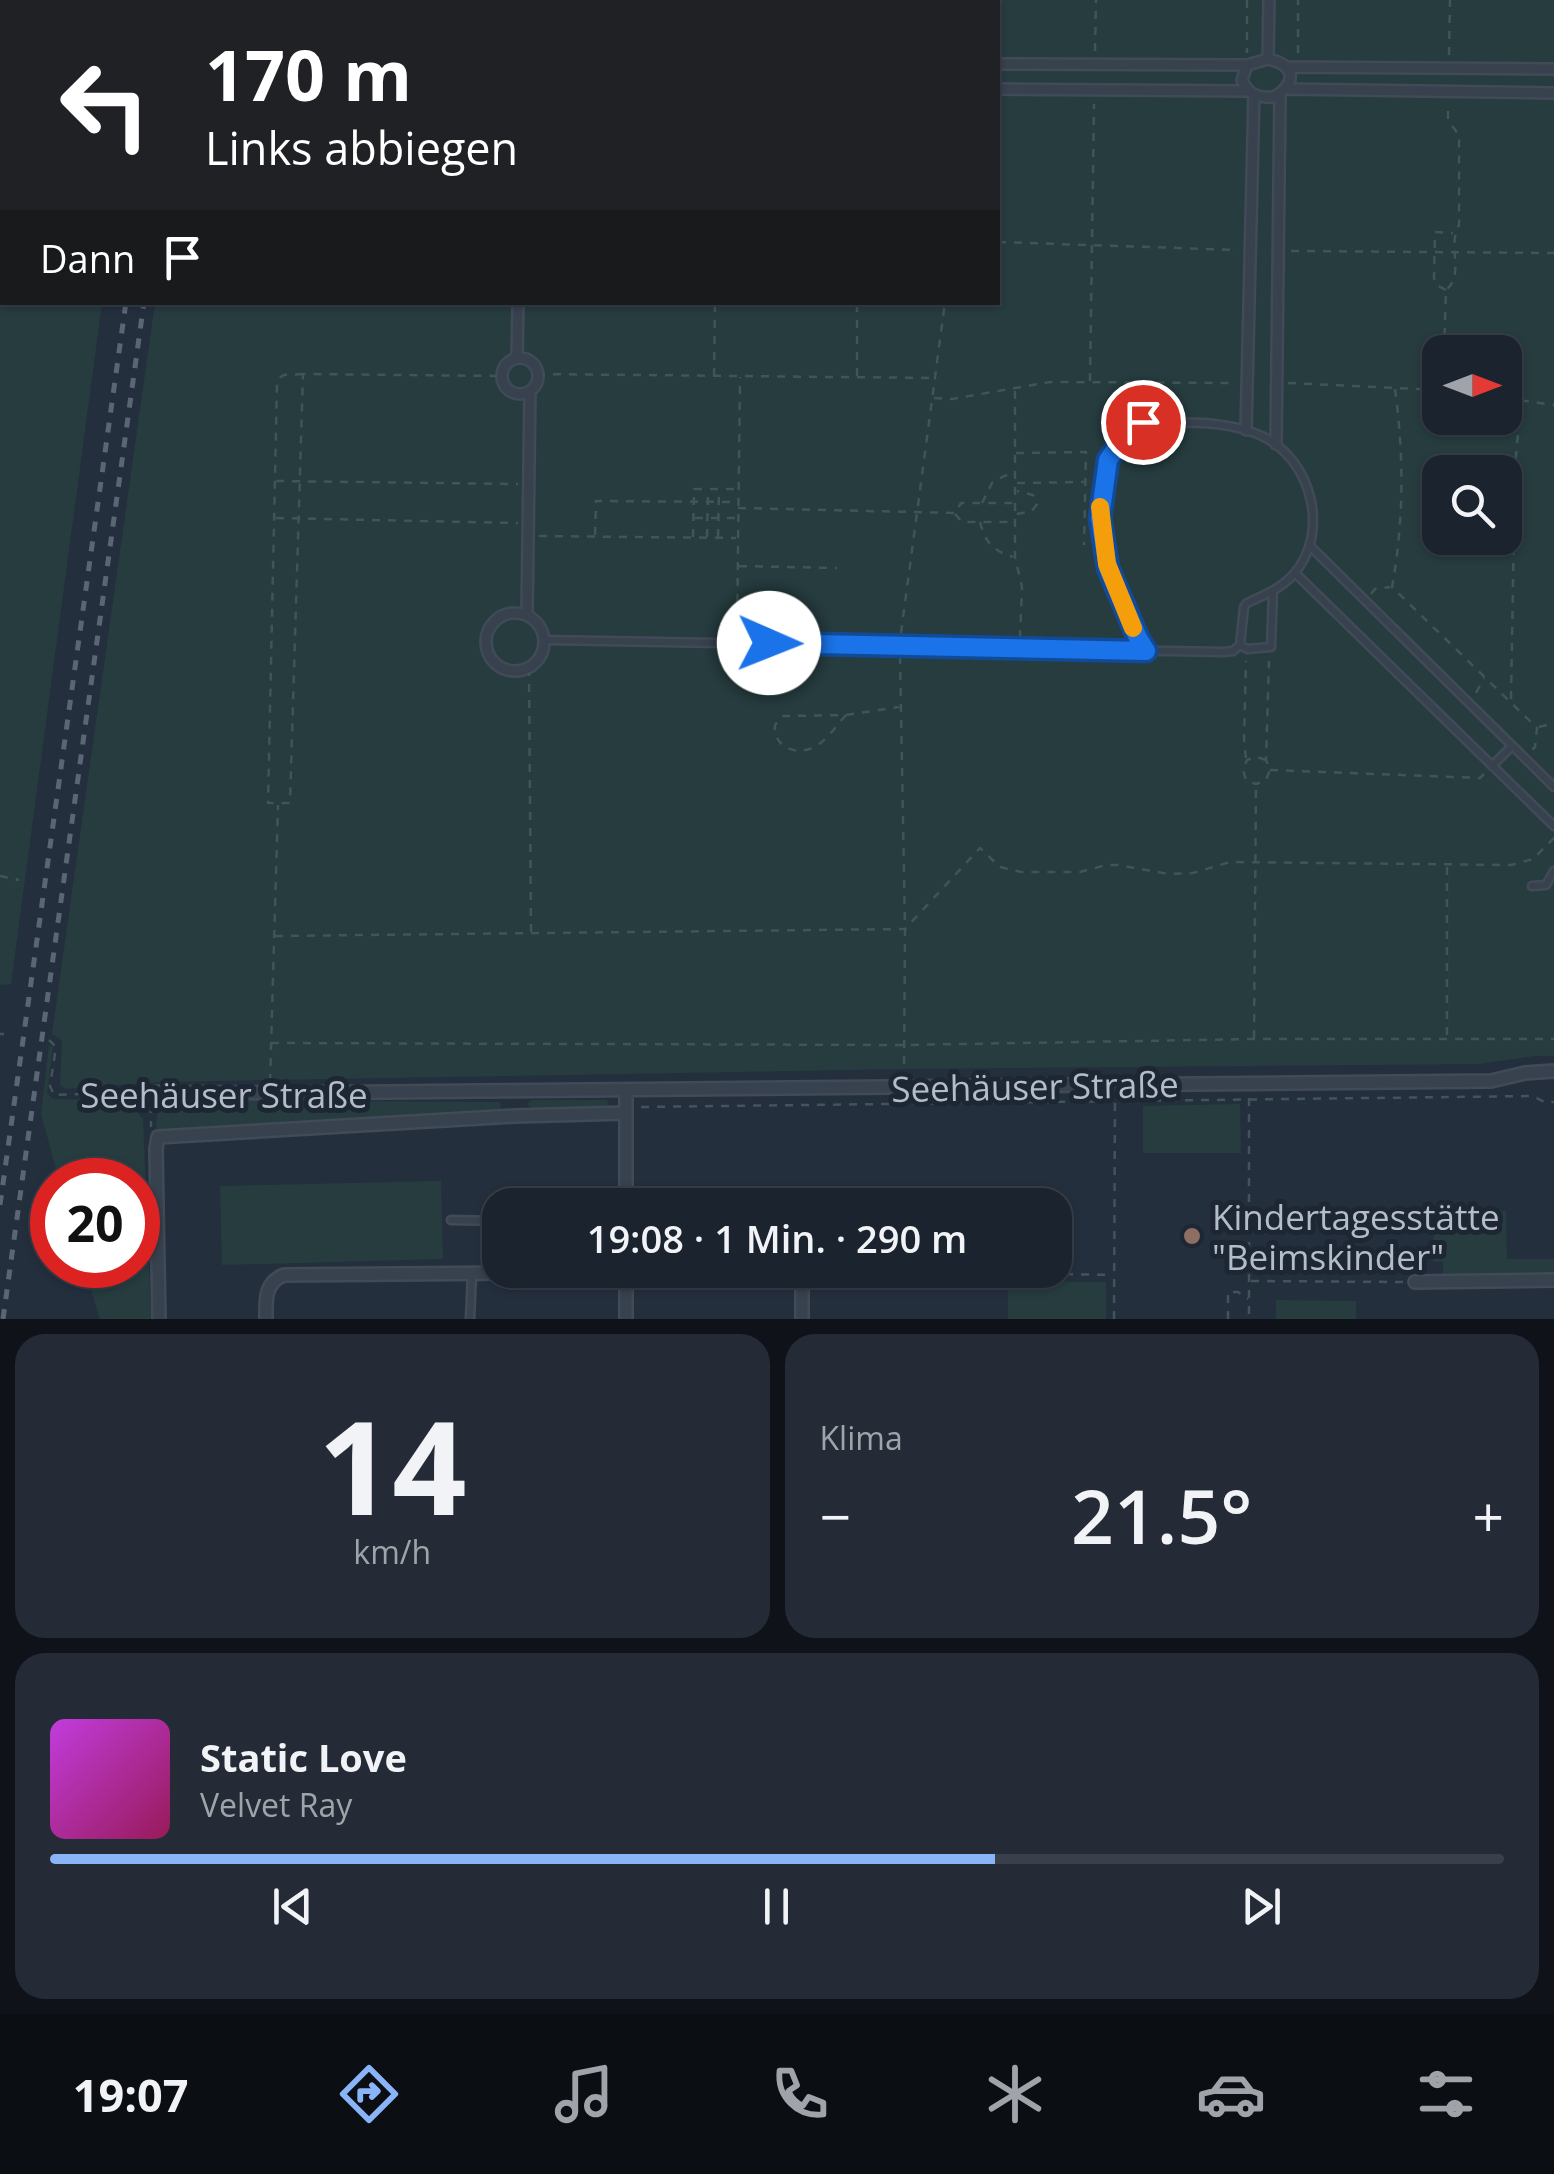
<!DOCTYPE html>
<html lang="de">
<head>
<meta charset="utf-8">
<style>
	:root { --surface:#1b232e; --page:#242b36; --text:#f1f3f6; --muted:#a0a4aa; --line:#39404a; --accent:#8ab4f8 }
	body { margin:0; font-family:"Open Sans",sans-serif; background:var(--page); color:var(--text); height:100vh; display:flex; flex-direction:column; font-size:38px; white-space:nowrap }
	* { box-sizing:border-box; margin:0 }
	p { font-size:32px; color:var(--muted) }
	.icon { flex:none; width:55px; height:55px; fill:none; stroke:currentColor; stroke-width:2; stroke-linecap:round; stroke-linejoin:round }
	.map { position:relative; height:1319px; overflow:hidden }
	.panel { display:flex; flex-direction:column; gap:15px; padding:15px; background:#0f1319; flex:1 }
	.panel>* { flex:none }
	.guide { position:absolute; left:0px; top:0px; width:1000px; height:305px; box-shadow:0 2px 8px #0004,0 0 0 2px var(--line); background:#202124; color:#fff; overflow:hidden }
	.needle { width:65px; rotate:90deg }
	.buttons { position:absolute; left:1422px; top:335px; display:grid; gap:20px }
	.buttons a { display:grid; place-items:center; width:100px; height:100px; border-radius:20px; background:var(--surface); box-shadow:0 2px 8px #0004,0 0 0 2px var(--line); font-size:50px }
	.speed { position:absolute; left:30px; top:1158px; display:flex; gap:20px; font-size:50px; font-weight:700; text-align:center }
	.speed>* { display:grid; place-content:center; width:130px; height:130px; border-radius:50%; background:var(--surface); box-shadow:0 2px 8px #0004,0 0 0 2px var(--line); line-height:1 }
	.speed .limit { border:15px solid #d22; background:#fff; color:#111 }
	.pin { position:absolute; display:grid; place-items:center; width:85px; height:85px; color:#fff; margin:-42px; border:5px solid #fff; border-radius:50%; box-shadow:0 2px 10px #0007 }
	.me { position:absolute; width:110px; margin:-55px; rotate:91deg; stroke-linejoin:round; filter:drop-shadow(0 0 8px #0008) }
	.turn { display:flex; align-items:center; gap:35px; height:210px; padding:0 40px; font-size:45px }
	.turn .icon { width:130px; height:130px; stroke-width:2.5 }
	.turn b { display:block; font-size:70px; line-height:85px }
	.then { display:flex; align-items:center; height:95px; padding:0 40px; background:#0003; gap:20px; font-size:38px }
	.big { font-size:75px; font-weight:600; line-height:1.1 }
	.panel .card { flex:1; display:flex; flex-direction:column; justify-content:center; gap:15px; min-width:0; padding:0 35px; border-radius:30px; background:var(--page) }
	.panel .dial { align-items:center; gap:0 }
	.dial b { font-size:130px; line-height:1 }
	.song { display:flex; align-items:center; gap:30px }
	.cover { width:120px; height:120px; border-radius:15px; background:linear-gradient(135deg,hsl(290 70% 55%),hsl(330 70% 35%)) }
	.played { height:10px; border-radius:5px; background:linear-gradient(90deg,var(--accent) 65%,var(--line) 65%) }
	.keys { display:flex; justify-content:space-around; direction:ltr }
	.heat { display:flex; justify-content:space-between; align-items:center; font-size:55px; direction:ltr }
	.panel .tiles { flex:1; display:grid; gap:15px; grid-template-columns:1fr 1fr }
	.card:last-child { grid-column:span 2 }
	.trip { position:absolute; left:482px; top:1188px; width:590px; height:100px; border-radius:30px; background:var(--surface); box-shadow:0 2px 8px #0004,0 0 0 2px var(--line); font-weight:600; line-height:100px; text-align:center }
	.tabs { display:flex; height:160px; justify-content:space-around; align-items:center; background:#0b0e12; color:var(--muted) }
	.tabs .icon { width:70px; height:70px }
	.tabs .active { color:var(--accent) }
	.tabs b { font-size:45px; color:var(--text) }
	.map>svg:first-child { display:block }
</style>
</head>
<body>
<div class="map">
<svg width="1554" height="1319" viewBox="0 0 1554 1319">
	<rect width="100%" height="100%" fill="#242f3e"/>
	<path fill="#263c3f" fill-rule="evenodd" d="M0 0H143V2H2V302L102 303 11 984 0 985Z
		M198 0H1554V1056H1535L1479 1064 904 1069 160 1082 66 1089 60 1085 62 1040 52 1034 155 303 998 302V2H197ZM1440 352H1505V418H1440ZM1440 472H1505V538H1440Z
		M49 1045 53 1047 47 1093 53 1099 125 1100 143 1119 151 1319H100L83 1265H138V1180H59L41 1114Z
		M168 1100 500 1102 501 1108 497 1111 158 1131 156 1127 158 1104 160 1101Z
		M532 1100H607L608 1104 605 1108 531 1109 527 1103Z
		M1240 1104 1241 1153H1143V1106Z
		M441 1181 443 1259 222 1265 220 1186Z
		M1506 1211 1507 1259H1554V1274H1443V1262L1433 1261 1434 1213Z
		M1008 1281 1106 1282V1319H1008Z
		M1276 1300 1356 1301V1319H1276Z"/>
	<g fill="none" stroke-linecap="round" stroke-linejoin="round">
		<defs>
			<path id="service" d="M1310 546 1554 787
				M1295 573 1554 826
				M545 640 1224 652 1233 651 1240 645
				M1146 651 1138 638 1109 568 1100 518 1108 460 1131 427 1143 422C1184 423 1227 419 1264 437 1313 462 1330 534 1293 575 1280 589 1264 595 1247 603L1244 607 1240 645 1247 649 1271 647 1273 591
				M1492 766 1512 746
				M1532 886 1546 885 1554 871
				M451 1220 500 1221
				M470 1319 472 1274"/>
			<path id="pedestrian" d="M525 2V0
				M1268 59C1296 65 1297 83 1274 97 1259 98 1248 95 1242 80L1247 65Z
				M1268 59 1269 0
				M998 64 1247 65
				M1287 67 1554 69
				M998 89 1248 91
				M1287 89 1554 93
				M517 358 518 302
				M502 376a18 18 0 1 1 36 0a18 18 0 1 1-36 0Z
				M1246 430 1254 94
				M1276 444 1280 94
				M486 642a29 29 0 1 1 58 0a29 29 0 1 1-58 0Z
				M527 615 530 391"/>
			<path id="minor" d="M151 1092C260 1094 368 1092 476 1091 815 1090 1153 1082 1491 1081L1525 1073 1554 1071
				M626 1205V1091
				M1415 1282 1554 1280
				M159 1319 156 1149 158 1137 515 1116 626 1113
				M266 1319C266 1300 264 1283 284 1275L626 1272
				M626 1319V1270
				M802 1319V1277L990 1276"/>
		</defs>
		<use href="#service" stroke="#414a57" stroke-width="11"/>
		<use href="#pedestrian" stroke="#414a57" stroke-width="14"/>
		<use href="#minor" stroke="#414a57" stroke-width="16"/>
		<path stroke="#3f5557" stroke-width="2.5" stroke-dasharray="8 8" stroke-linecap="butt" d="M952 0V2
			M1247 0V53
			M82 2V0
			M692 2V0
			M852 2V0
			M1095 51 1096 0
			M1298 53V0
			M1449 55 1450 0
			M0 77H2
			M0 191H2
			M998 242 1238 250
			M1291 251 1554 253
			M1446 290 1438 286 1434 278 1435 232 1453 233
			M1444 352 1446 290C1465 275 1447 245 1459 225V135L1448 120V103
			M303 374 284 375 279 378 277 383 268 803H290L303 374 502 376
			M537 374 936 378
			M714 376 715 302
			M857 376V302
			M1090 381 1094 104
			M1288 383 1440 390
			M1395 389C1404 455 1404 521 1392 587L1537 728 1535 747 1531 751
			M1015 391V557L1022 587 1020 637
			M934 398 952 399 1050 382 1235 383
			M1505 398 1554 405
			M1016 453 1086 452 1084 545
			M276 481 518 484
			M1017 483 1084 482
			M982 503 993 481 1014 472
			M738 508 955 513 961 503H1015
			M955 514 962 522H1014
			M1017 514 1032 511 1037 504 1033 495 1017 491
			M276 518 518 523
			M695 518H737
			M980 522C985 542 993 551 1013 557
			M595 535 596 501 738 502
			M539 536 736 538
			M693 537 694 489H737
			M707 537 708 490
			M718 537 719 490
			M739 566 837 568
			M1371 594 1375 589 1390 587
			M901 633 945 302
			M737 634 740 377
			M900 656 905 929 904 1073
			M529 668 531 932
			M1476 693 1484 678
			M1511 699 1515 466 1521 401
			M846 715C837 725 828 739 816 746 798 757 773 748 775 725L783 716 846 715 899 707
			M1539 727 1554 723
			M1246 758 1244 743 1246 661
			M1266 760 1257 757 1247 760 1243 770 1246 780 1256 784 1266 780 1270 770 1266 760 1269 661
			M1270 770 1480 778 1484 774
			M1447 867V1039
			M0 876 19 880
			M275 936 905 929 980 848 1000 867 1021 872H1080L1106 865H1118L1169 874 1193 873 1230 862 1511 865 1533 859 1554 838
			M0 1034H4
			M1254 1038 1256 784
			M49 1040 56 1047 50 1086 54 1095 136 1092
			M271 1043 904 1045 1254 1039H1554
			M270 1082 278 805
			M1249 1098V1319
			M151 1105V1127
			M641 1107 1533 1096 1544 1102H1554
			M1001 1273 1113 1275
			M1059 1273V1261
			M1251 1281 1403 1282
			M1114 1319 1115 1096
			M1228 1319V1292H1238L1248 1299"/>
		<use href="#service" stroke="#38414e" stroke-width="6"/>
		<use href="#pedestrian" stroke="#38414e" stroke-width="9"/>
		<use href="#minor" stroke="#38414e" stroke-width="11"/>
		<path stroke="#5a6575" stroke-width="5" stroke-dasharray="10 10" stroke-linecap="butt" d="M168 2 169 0
			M186 2V0
			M0 1205 126 302
			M3 1319 144 302"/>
	</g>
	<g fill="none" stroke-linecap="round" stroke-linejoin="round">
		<defs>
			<path id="route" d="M769 643 1146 651 1138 638 1108 568 1100 518 1108 460 1131 428 1143 422"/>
		</defs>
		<use href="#route" stroke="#114b97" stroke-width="25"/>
		<use href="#route" stroke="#1a73e8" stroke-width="18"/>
		<path stroke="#f59e0b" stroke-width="18" d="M1100 507 1107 564 1133 628"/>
	</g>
	<circle fill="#8d6e63" stroke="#1d2633" stroke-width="4" cx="1192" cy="1236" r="10"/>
	<g text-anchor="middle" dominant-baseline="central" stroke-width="10" stroke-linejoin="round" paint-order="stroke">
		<g font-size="35" fill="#b4bcc9" stroke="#1d2633">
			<text transform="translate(1035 1086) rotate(-1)">Seehäuser Straße</text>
			<text x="224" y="1094">Seehäuser Straße</text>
		</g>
		<g font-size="35" fill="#b4bcc9" stroke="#1d2633" text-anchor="start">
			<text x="1212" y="1216">Kindertagesstätte<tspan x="1212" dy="40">"Beimskinder"</tspan></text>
		</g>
	</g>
</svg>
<div class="buttons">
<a><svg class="needle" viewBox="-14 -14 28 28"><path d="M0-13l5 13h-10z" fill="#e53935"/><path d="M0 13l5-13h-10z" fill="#a0a4aa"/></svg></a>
<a><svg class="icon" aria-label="search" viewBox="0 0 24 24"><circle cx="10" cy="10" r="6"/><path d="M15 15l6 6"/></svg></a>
</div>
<div class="speed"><div class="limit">20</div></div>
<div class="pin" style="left:1143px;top:422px;background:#d93025"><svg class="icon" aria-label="arrive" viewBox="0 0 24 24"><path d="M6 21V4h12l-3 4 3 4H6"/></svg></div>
<svg class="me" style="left:769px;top:643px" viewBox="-20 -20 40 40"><circle r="19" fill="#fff"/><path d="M0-13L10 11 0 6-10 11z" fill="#1a73e8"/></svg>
<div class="trip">19:08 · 1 Min. · 290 m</div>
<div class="guide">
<div class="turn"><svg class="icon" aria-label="left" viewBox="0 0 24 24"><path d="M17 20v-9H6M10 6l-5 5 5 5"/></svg><div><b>170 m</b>Links abbiegen</div></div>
<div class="then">Dann<svg class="icon" aria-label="arrive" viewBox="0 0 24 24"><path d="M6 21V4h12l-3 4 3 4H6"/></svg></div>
</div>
</div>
<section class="panel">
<div class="tiles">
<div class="card dial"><b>14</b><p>km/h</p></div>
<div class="card"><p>Klima</p>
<div class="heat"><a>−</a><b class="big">21.5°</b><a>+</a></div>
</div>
<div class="card">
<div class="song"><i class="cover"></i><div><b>Static Love</b><p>Velvet Ray</p></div></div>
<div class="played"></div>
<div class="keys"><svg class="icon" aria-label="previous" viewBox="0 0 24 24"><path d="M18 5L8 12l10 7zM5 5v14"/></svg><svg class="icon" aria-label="pause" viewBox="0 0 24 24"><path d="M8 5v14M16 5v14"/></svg><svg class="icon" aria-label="next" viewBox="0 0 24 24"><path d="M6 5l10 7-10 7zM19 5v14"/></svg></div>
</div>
</div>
</section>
<nav class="tabs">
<b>19:07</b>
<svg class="icon active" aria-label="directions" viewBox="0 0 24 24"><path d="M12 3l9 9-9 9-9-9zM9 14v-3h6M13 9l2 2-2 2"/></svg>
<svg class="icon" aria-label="music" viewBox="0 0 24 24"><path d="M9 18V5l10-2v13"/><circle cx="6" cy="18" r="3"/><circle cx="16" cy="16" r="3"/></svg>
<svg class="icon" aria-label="phone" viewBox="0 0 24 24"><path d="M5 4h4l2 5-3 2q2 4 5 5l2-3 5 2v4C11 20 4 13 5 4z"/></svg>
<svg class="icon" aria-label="climate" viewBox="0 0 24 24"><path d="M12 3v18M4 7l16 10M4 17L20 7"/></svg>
<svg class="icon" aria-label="car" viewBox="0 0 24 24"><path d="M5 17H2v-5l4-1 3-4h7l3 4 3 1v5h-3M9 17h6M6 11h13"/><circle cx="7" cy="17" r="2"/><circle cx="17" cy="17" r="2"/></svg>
<svg class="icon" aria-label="filters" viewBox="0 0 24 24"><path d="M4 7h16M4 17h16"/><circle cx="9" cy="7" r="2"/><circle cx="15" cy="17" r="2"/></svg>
</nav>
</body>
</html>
